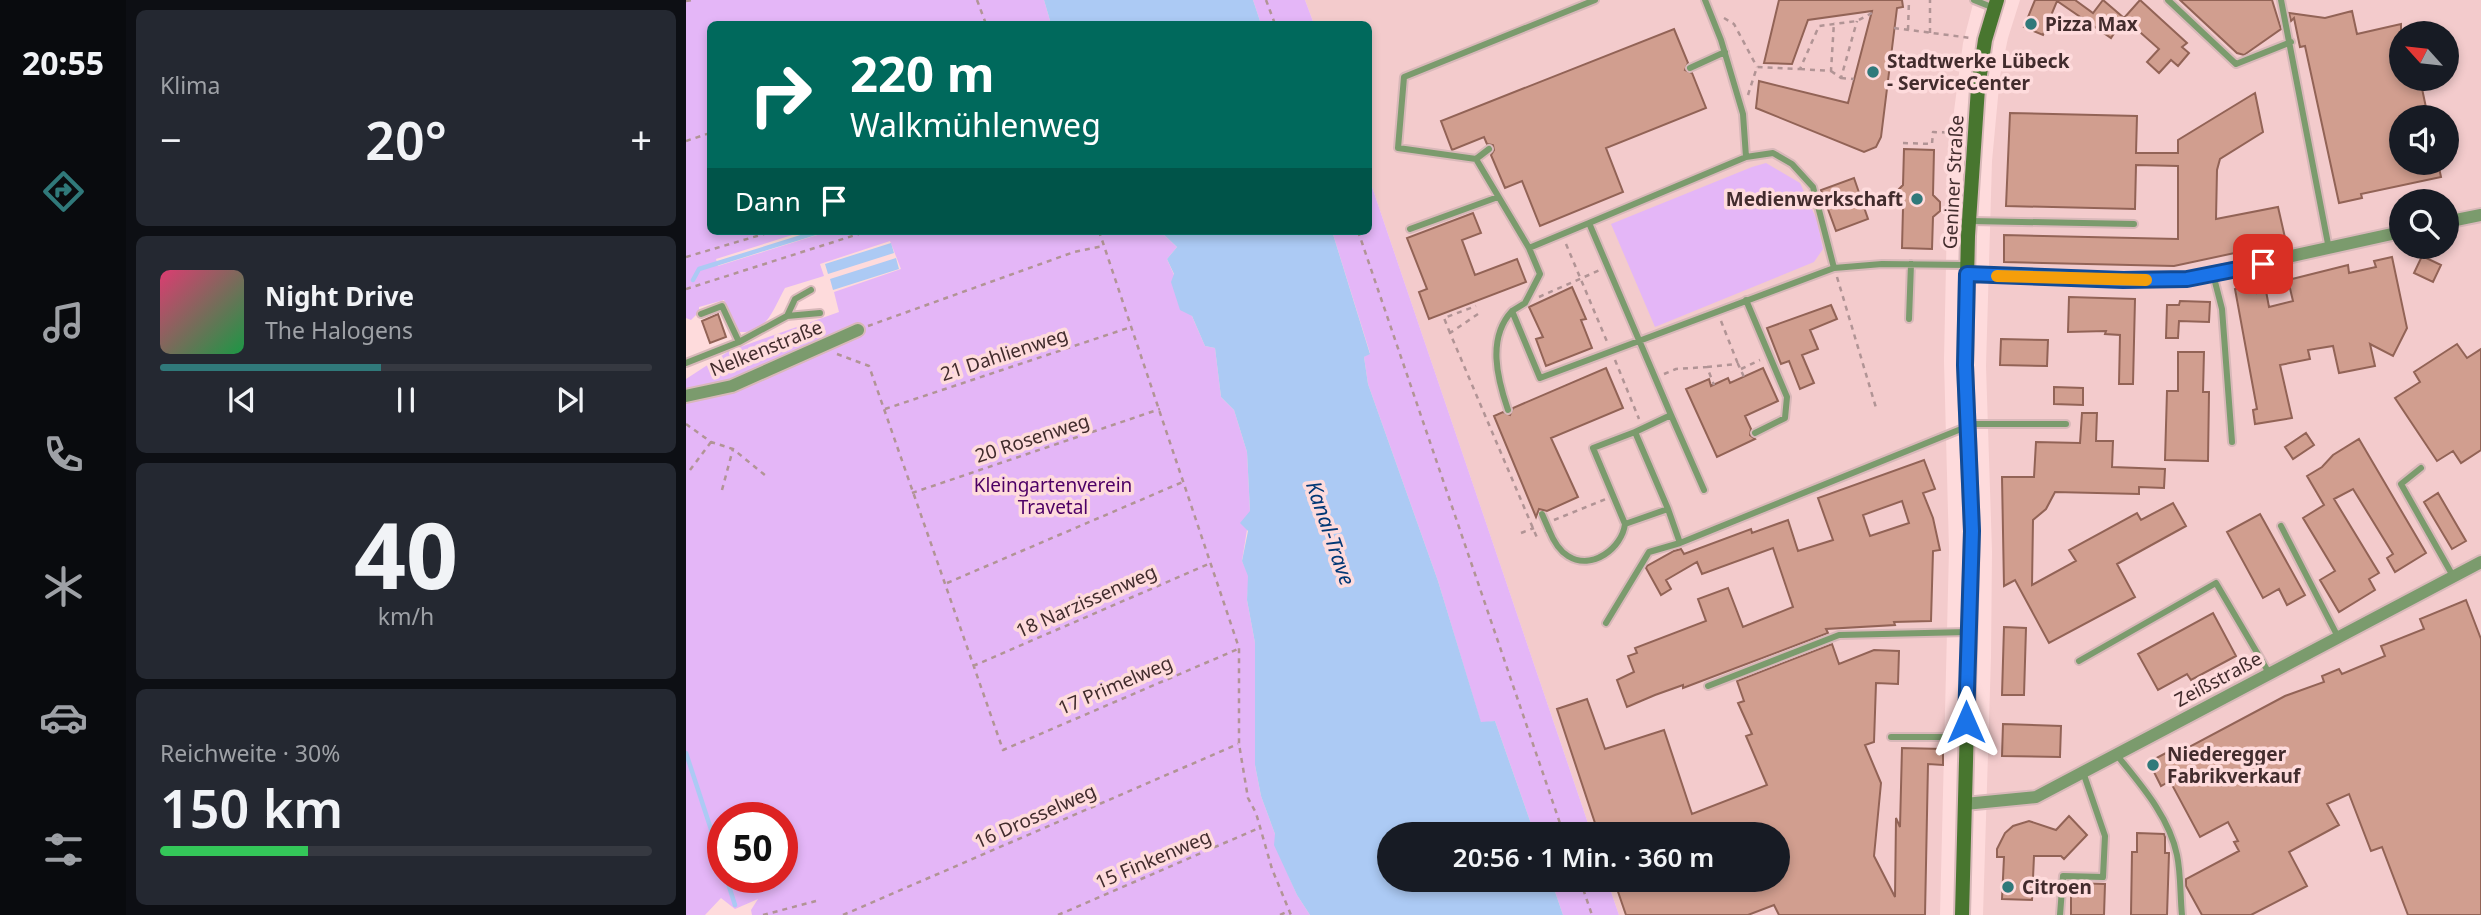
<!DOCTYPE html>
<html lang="de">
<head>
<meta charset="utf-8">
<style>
	:root { --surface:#171b24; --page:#242831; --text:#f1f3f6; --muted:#9ea1a6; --line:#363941; --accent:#30797a }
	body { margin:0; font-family:"Noto Sans",sans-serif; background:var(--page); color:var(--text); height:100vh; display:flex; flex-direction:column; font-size:26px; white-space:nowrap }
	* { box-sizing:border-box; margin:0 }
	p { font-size:23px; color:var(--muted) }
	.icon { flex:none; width:38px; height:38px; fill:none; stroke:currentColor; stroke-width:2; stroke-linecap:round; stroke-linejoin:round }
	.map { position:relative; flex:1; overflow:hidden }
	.details { display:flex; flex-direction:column; gap:10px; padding:10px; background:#0d0f14; width:560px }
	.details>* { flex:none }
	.banner { position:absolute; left:21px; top:21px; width:665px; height:214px; border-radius:10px; box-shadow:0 4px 10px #0003; background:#00695c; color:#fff; overflow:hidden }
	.needle { width:46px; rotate:297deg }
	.fabs { position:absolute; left:1703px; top:21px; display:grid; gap:14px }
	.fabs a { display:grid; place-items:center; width:70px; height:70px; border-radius:50%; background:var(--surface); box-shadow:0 4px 10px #0003; font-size:35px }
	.speed { position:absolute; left:21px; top:802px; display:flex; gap:14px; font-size:35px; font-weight:700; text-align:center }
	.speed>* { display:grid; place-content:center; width:91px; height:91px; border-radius:50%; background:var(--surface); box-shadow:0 4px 10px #0003; line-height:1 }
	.speed .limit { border:10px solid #d22; background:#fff; color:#111 }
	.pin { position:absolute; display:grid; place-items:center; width:60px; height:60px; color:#fff; margin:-30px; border-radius:14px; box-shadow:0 4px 10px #0006 }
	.me { position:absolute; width:77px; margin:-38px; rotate:0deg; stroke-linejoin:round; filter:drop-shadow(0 0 5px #0008) }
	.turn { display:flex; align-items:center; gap:24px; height:147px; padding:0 28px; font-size:32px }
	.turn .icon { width:91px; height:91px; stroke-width:2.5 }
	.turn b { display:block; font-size:49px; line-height:60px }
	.then { display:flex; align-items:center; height:66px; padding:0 28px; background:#0003; gap:14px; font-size:26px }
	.big { font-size:52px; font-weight:600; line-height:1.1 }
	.details .card { flex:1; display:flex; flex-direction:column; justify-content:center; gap:10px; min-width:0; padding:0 24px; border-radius:10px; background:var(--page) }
	.details .dial { align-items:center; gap:0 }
	.dial b { font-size:91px; line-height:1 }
	.song { display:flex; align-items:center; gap:21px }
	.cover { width:84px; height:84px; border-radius:10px; background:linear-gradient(135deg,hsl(340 70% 55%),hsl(140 70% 35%)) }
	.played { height:7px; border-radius:4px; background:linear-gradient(90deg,var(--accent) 45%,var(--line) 45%) }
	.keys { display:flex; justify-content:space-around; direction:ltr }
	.heat { display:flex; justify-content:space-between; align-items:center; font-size:38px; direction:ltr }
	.charge { height:10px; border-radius:5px; background:linear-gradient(90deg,#34c759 30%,var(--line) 0) }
	.trip { position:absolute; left:691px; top:822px; width:413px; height:70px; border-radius:35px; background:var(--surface); box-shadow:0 4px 10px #0003; font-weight:600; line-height:70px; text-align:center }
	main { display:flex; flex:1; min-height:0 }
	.dock { display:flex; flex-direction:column; width:126px; justify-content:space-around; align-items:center; background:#090b0e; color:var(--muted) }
	.dock .icon { width:49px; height:49px }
	.dock .on { color:var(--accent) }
	.dock b { font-size:32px; color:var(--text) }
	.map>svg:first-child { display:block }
</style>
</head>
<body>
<main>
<nav class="dock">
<b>20:55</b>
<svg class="icon on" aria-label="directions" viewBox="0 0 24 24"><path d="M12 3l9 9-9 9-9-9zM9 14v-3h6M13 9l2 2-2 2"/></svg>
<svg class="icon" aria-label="music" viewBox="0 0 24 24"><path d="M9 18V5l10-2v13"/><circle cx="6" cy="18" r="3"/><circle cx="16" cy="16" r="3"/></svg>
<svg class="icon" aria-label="phone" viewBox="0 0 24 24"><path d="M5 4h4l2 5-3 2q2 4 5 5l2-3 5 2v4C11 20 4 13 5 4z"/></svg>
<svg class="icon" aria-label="climate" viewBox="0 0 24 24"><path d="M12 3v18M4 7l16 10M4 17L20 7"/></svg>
<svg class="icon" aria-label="car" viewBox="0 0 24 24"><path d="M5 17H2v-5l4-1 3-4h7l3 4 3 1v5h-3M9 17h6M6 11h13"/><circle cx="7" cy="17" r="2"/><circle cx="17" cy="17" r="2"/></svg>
<svg class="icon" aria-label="filters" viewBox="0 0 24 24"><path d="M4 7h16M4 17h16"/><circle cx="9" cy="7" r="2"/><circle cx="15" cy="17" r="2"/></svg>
</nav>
<section class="details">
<div class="card"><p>Klima</p>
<div class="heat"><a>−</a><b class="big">20°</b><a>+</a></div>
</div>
<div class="card">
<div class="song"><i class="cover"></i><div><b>Night Drive</b><p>The Halogens</p></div></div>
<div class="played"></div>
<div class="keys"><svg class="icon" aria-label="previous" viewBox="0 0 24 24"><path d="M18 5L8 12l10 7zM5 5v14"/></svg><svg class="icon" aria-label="pause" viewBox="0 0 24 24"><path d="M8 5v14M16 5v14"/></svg><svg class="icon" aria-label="next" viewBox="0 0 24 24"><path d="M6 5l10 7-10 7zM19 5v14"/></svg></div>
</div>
<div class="card dial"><b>40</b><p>km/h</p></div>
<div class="card"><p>Reichweite · 30%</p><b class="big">150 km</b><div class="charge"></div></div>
</section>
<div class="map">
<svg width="1795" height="915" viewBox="0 0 1795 915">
	<rect width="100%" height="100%" fill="#fedbdc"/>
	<path fill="#f3cbcc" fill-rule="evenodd" d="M619 0H1288L1277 43 1268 111 1261 217 1258 361 1263 550 1254 915H933L921 880H1092V835H906L683 178 682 24H628Z
		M1334 0H1795V915H1297L1305 657 1306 551 1300 366 1306 161 1314 76 1322 38ZM1715 33H1760V79H1715ZM1715 117H1760V163H1715ZM1715 201H1760V247H1715Z"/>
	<path fill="#e4b6f7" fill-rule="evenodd" d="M0 0H358L365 24H24V231H119L30 259 32 266 144 231H474L491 247 481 259 519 346 529 348 535 397 548 410 561 452 564 511 556 561 563 576 561 600 569 643V765L575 796 589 834V845L611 895 624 915H66L65 910 72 899 49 909 35 898 19 915H0V379L43 351 153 312 148 292 215 269 204 241 134 264 138 276 99 288C87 309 82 333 54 332L48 326 38 300 13 307V312L5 320 0 318ZM37 817H96V877H37Z
		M567 0H619L628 24H575Z
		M1080 163 1114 183 1131 220 1137 249 1128 262 969 327 925 224 1066 167Z
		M683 178 906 835H849L809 721 795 723 752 581 682 384 678 357 684 353 646 231H682Z
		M865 880H921L933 915H877Z"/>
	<path fill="#accaf4" d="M358 0H567L575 24H365Z
		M474 231H646L684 354 678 357 682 384 752 581 795 722 809 721 849 835H704V880H865L877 915H624L611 895 588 845 589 834 575 796 569 765V643L561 600 562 576 556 561 562 531 554 523 564 511 561 452 548 410 535 397 529 348 519 346 506 316 494 310 485 282 488 274 481 259 491 247Z
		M205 243 208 253 142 274 139 264Z
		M210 258 213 269 147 290 144 279Z"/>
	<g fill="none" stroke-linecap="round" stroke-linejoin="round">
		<path stroke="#accaf4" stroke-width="4.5" d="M7 280 13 269 135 231
			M0 753 37 866
			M40 877 49 905"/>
	</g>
	<path fill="#d19e8f" stroke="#926356" stroke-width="2" fill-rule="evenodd" d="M1093 0H1216L1217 7 1211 8 1195 137 1190 147 1178 152 1070 108 1073 81 1162 103 1186 11 1122 20 1106 64 1078 63Z
		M1349 0H1389L1407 13 1417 0 1438 18 1425 38 1371 1 1357 35 1338 27Z
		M1454 0 1501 43 1496 47 1503 53 1492 66 1485 60 1473 73 1461 62 1473 49 1438 18Z
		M1494 0H1586L1595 29 1558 55 1551 53Z
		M1666 11 1671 34 1715 24V79H1734L1742 117H1715V163H1752L1755 177 1675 194 1676 198 1653 203 1619 46 1614 47 1608 18 1605 21 1603 13 1639 18Z
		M988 29 1002 63 999 70 1006 73 1020 108 920 148 937 192 854 226 836 181 819 188 805 155 808 150 807 145 801 144 798 137 766 150 755 121Z
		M1569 93 1577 132 1534 159 1531 170 1530 219 1592 207 1600 242 1488 266 1318 262V235L1492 239V166L1450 165 1449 209 1320 206 1324 113 1451 116 1450 153H1492V140Z
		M1218 149 1248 150 1247 195 1254 202V211L1247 217 1246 249 1216 248 1217 208 1211 199V191L1217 185Z
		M1168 178 1182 219 1150 231 1135 190Z
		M787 213 795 233 776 240 789 275 831 259 840 282 743 319 733 292 741 289 721 238Z
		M1736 256 1755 265 1747 282 1728 273Z
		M1706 257 1721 328 1707 356 1684 344 1689 366 1653 373 1647 346 1622 350 1624 359 1594 365 1606 418 1569 424 1567 410 1571 409 1549 289 1569 285 1571 293 1580 291 1583 307 1607 301 1602 280 1662 265 1663 273 1690 267 1688 261Z
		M886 287 900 319 895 320 906 348 860 366 850 339 857 337 843 307Z
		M1383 297 1449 299 1447 384H1433L1434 335 1419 334 1420 331 1382 332Z
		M1494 301 1524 302 1523 322 1493 321 1492 338H1480L1481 305H1493Z
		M1145 305 1151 319 1124 330 1132 349 1116 355 1128 383 1114 389 1103 361 1095 364 1081 328Z
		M32 314 40 337 24 343 16 321Z
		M1315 339 1362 340 1361 366 1314 365Z
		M1771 344 1781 358 1795 349V450L1775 463 1767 451 1751 461 1709 398 1734 382 1728 372Z
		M1492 352H1518L1517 392H1523L1522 461 1479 460 1481 391H1492Z
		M920 368 937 408 865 438 892 497 861 511 853 509 850 517 808 416 817 412 824 415 827 408Z
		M1077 368 1092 401 1059 416 1065 429 1064 435 1069 439 1031 457 1000 389 1023 379 1025 386 1042 378 1044 383Z
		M1368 387 1397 388V405L1368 404Z
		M1396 413H1411L1410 441H1427L1426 467 1479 469 1478 488 1453 487V494L1369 492 1360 509 1347 520 1346 585 1390 561 1383 550 1451 513 1455 520 1487 503 1500 526 1431 564 1449 597 1363 643 1329 580 1318 586 1316 477H1348L1350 442 1394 443Z
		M1620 433 1628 445 1607 459 1599 447Z
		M1673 439 1740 553 1709 572 1701 558 1707 554 1667 489 1648 499 1693 573 1683 579 1689 590 1653 612 1634 580 1649 571 1617 518 1638 505 1621 476 1636 467 1647 455Z
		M1238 460 1249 489 1237 493 1247 518 1254 550 1247 551 1245 621 1208 622 1209 625 1140 629 1142 633 997 688V685L969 695 941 707 931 680 948 672 942 656 951 653 949 648 1020 621 1012 599 1042 588 1057 627 1107 607 1087 548 1016 574 1011 562 980 580 985 589 975 595 960 568 961 566 988 551 995 549 998 554 1065 529 1066 533 1102 520 1112 551 1147 540 1132 498ZM1216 501 1223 523 1184 536 1177 515Z
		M1752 493 1780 541 1766 549 1738 502Z
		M1574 514 1619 595 1601 605 1593 589 1577 598 1541 532Z
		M1780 600 1795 639V915H1722L1696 847 1685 851 1663 794 1641 804 1653 825 1603 852 1621 886 1565 915H1516L1500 886V879L1553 851 1548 842 1552 841 1542 822 1514 837 1484 781 1475 786 1463 762 1491 747 1494 752 1599 696 1638 682 1636 676 1653 669 1656 674 1699 656 1695 646 1738 629 1734 619Z
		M1527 613 1550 656 1505 680 1501 674 1472 690 1452 654Z
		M1318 627 1340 628 1338 695H1316Z
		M1146 644 1153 664 1188 650 1213 651 1212 684 1190 683 1188 742 1179 745 1195 783 1188 856 1209 897 1210 818 1214 827 1216 748 1257 749V765L1242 764 1239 915H1093L1088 905 1062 915H940L928 880H1092V835H913L871 709 901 699 919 749 978 730 1006 814 1081 785 1060 736 1066 734 1052 703 1058 701 1051 681Z
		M1317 724 1375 726 1374 757 1316 756Z
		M1383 816 1401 835 1378 859 1375 856H1348L1346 900 1316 899 1318 857H1311V849L1319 833 1327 826 1343 821 1370 830Z
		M1451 833 1478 834 1479 837V853H1483L1481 915H1445L1446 852H1451Z
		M1385 883 1419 884 1418 915H1385Z"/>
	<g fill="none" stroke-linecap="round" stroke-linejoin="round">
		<defs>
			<path id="lane" d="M1019 0 1035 40 1057 114 1060 157 1087 153 1106 164 1127 187 1148 268
				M1288 0 1308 8
				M1482 0 1550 64 1605 42
				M1595 0 1643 249
				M1004 68 1039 52
				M803 149 790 159 712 148 718 77 909 0
				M790 159 843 248
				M1285 221 1448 224
				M903 223 843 248 854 274 839 303 826 311 854 378 1148 268 1196 264 1280 265
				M724 229 812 197
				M1527 274 1536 309 1546 442
				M1060 300 1101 397 1099 418 1069 433
				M15 314 36 306 53 342
				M101 316 109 299 125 290
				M1223 319 1225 264
				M0 363 53 342 101 316 134 313
				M822 410C811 378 801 338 826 311
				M985 415 903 223 1060 157
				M1283 424H1380
				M949 432 985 415 1018 490
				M1735 468 1715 484 1767 576
				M982 509 939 524 907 448 949 432 982 509 994 543
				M1595 526 1652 637
				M863 530C867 540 872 550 882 556 906 571 936 548 939 524
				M920 623 963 552 994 543 1280 427
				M1393 661 1530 583 1583 673
				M1022 686 1153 635 1282 632
				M1205 737H1280
				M1430 754C1454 784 1483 816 1491 855 1495 874 1494 896 1496 915
				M1374 915 1377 876 1417 877 1419 836 1397 772"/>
			<path id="street" d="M1760 222 1795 215
				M1281 274 1438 280 1501 279 1715 232
				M0 396 46 386 172 330
				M1279 804 1350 797 1795 562"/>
			<path id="secondary" d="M1276 915 1286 531 1279 365 1282 236 1292 88 1299 40 1311 0"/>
		</defs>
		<use href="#lane" stroke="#d8b8b9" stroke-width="10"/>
		<use href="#street" stroke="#d8b8b9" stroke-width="16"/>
		<use href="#secondary" stroke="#d8b8b9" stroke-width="18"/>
		<path stroke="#b19495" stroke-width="2.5" stroke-dasharray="5 5" stroke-linecap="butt" d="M291 0 300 24
			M580 0 589 24
			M0 1 8 0
			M1038 18 1048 24 1071 67
			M363 24H365
			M1208 28 1285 38
			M1222 30 1223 0
			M1244 33V0
			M1114 69 1145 71 1148 22
			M1145 71 1155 78 1171 21
			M1155 78 1168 79
			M1062 95 1071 67 1114 69 1133 26 1171 21 1186 13
			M0 141 24 133
			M1217 143 1246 144 1247 132 1276 133
			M413 231 553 648V744L562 798 570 813 586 869 605 915
			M672 231 878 835
			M880 244 922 344
			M0 257 88 231
			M1151 277 1191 411
			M0 289 182 231
			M853 297 914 270
			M792 314 764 333 852 540
			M1035 321 1052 364
			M182 326 388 252 417 246
			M764 333 758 318 790 306
			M151 354 183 366 317 750 552 649
			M929 360 953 419
			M1021 367 1052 364 1058 377
			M1055 369 1074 360
			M978 374 990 369 1021 367 1028 385
			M199 409 445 327
			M0 424 25 442 47 449 80 476
			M4 470 25 442
			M36 490 47 449
			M226 493 474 409
			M868 520 920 499
			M835 533 848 528
			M261 583 499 481
			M287 666 525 563
			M894 880 906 915
			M77 915 130 901
			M157 915 552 744
			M372 915 573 828
			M594 915 603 911"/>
		<use href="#lane" stroke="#7b9b6d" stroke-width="6"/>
		<use href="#street" stroke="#7b9b6d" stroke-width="12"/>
		<use href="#secondary" stroke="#48762f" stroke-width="14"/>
		<defs>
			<path id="lane-bridge" d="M856 514 863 530"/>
		</defs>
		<use href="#lane-bridge" stroke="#d8b8b9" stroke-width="10" stroke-linecap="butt"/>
		<use href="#lane-bridge" stroke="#7b9b6d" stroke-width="6"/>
	</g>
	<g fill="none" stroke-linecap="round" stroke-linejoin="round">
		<defs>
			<path id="route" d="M1280 722 1286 531 1279 365 1281 274 1437 280 1501 279 1577 264"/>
		</defs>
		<use href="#route" stroke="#114b97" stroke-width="18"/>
		<use href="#route" stroke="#1a73e8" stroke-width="12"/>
		<path stroke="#f59e0b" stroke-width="12" d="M1311 276 1460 280"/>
	</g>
	<g fill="#30797a" stroke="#fedbdc" stroke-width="2.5">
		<circle cx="1345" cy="24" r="7"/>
		<circle cx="1187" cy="72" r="7"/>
		<circle cx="1231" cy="199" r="7"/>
		<circle cx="1467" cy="765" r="7"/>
		<circle cx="1322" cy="887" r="7"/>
	</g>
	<g text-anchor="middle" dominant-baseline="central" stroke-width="7" stroke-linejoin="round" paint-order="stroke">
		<g font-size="19" font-weight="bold" fill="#422c2d" stroke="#fedbdc" text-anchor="start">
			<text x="1359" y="24">Pizza Max</text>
			<text x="1201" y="61">Stadtwerke Lübeck<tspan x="1201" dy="22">- ServiceCenter</tspan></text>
			<text x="1217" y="199" text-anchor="end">Medienwerkschaft</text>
			<text x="1481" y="754">Niederegger<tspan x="1481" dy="22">Fabrikverkauf</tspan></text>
			<text x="1336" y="887">Citroen</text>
		</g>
		<g font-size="19" fill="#422c2d" stroke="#fedbdc">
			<text transform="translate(1267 182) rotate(-87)">Geniner Straße</text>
			<text transform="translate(80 348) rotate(-22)">Nelkenstraße</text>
			<text transform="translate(318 354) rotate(-18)">21 Dahlienweg</text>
			<text transform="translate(346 438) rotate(-18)">20 Rosenweg</text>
			<text transform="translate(400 601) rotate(-24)">18 Narzissenweg</text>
			<text transform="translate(1532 679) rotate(-28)">Zeißstraße</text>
			<text transform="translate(429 685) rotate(-23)">17 Primelweg</text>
			<text transform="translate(349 816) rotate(-24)">16 Drosselweg</text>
			<text transform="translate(467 859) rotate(-23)">15 Finkenweg</text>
		</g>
		<g font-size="19" fill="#4e0065" stroke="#fedbdc">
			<text x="367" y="485">Kleingartenverein<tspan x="367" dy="22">Travetal</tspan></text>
		</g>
		<g font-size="21" font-style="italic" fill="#003775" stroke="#fedbdc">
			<text transform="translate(645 533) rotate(71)">Kanal-Trave</text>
		</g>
	</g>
</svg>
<div class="fabs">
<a><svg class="needle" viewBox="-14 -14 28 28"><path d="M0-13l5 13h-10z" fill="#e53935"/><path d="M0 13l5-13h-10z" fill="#9ea1a6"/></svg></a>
<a><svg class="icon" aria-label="sound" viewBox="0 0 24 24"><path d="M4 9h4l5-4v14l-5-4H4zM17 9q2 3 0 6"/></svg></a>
<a><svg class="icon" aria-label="search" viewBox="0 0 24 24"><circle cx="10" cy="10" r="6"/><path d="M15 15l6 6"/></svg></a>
</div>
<div class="speed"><div class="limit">50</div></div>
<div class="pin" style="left:1577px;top:264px;background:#d93025"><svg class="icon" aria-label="arrive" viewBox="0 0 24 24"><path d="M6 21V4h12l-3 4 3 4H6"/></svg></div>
<svg class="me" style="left:1280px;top:722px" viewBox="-20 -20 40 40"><path d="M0-17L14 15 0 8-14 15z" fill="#1a73e8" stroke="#fff" stroke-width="4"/></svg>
<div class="trip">20:56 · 1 Min. · 360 m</div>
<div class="banner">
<div class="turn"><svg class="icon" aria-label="right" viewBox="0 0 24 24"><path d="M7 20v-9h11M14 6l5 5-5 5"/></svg><div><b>220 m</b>Walkmühlenweg</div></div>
<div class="then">Dann<svg class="icon" aria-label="arrive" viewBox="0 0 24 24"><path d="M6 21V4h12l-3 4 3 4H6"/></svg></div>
</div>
</div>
</main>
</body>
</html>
